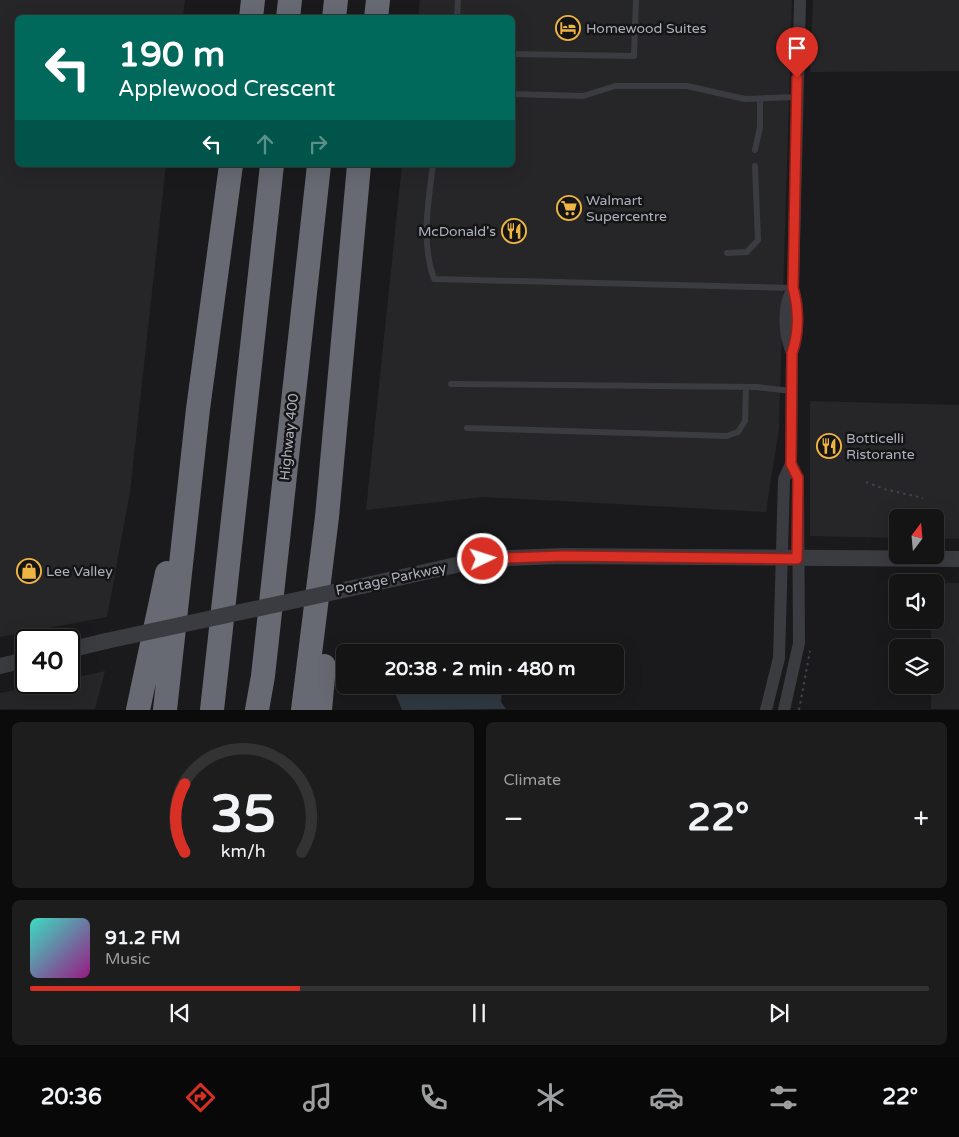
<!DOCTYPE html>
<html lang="en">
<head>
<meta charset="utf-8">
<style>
	:root { --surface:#141415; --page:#1d1d1e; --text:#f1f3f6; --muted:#9d9ea0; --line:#333334; --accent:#d93025 }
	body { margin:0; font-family:"Varela Round",sans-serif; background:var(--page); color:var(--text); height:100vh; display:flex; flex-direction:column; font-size:19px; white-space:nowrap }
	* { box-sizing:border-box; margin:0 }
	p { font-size:16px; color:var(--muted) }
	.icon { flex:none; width:28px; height:28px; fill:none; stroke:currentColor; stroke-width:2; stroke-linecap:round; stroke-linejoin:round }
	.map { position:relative; height:710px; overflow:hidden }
	.sheet { display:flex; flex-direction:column; gap:12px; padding:12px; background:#0b0b0c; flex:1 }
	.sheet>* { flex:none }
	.guide { position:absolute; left:15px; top:15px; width:500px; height:152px; border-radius:8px; box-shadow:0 5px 20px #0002,0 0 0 1px var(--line); background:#00695c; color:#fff; overflow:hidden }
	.needle { width:32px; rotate:16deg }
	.buttons { position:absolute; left:889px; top:509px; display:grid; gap:10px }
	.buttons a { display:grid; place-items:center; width:55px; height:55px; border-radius:8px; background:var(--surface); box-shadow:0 5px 20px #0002,0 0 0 1px var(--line); font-size:25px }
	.speed { position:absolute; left:15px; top:629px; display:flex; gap:10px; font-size:25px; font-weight:700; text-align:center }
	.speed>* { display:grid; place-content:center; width:65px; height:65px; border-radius:50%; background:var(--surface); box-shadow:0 5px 20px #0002,0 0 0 1px var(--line); line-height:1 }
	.speed .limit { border:2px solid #111; border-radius:8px; background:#fff; color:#111 }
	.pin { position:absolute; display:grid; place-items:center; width:42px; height:42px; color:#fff; margin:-51px -21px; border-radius:50% 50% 50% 0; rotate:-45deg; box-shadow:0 0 5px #0007 }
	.pin .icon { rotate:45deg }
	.me { position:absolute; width:55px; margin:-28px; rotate:86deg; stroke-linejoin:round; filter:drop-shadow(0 0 4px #0008) }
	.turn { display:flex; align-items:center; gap:18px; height:105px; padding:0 20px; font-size:22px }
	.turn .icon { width:65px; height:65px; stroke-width:2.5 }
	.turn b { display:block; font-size:35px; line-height:42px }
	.lanes { display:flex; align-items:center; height:48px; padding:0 20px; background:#0003; justify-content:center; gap:25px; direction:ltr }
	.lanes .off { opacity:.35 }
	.big { font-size:38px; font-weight:700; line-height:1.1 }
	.sheet .widget { flex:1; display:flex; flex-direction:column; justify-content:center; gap:8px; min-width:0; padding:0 18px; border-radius:8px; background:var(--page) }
	.sheet .dial { align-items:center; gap:0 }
	.dial svg { height:130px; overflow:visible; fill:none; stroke:var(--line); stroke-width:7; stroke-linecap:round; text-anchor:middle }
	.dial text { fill:var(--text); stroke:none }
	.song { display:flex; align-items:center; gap:15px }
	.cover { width:60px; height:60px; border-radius:8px; background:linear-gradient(135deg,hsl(170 70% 55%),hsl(310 70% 35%)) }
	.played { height:5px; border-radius:2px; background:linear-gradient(90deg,var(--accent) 30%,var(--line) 30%) }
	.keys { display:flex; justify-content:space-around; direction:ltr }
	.heat { display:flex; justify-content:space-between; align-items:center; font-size:28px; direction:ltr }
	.sheet .tiles { flex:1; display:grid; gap:12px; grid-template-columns:1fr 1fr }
	.widget:last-child { grid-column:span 2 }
	.trip { position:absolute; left:336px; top:644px; width:288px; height:50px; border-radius:8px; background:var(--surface); box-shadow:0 5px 20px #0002,0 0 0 1px var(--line); font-weight:700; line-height:50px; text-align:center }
	.menu { display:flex; height:80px; justify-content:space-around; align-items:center; background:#080808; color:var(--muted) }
	.menu .icon { width:35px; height:35px }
	.menu .current { color:var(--accent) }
	.menu b { font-size:22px; color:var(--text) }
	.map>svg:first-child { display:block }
</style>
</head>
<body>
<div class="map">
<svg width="959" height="710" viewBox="0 0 959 710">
	<rect width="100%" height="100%" fill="#1a1a1c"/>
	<path fill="#262629" d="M0 0H185L183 17 18 18V165H166L130 492 107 617 0 637Z
		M420 0H792L779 428 766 512 483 497 366 510 402 165H512V18L418 17Z
		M813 0H959V71L810 72Z
		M810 401 959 405V539L935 538V518H898L897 538 810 536Z
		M935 583H959V709H931V685H935V648L931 647V620H935Z
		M105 671 95 709H0V693L51 683 69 682V679Z"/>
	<path fill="#303940" d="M392 685H510L502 688 501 702 506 709 402 710Z"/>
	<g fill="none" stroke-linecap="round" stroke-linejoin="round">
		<path stroke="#414348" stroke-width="2" stroke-dasharray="2.5 4" stroke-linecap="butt" d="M866 482 884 489 923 498
			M799 710 810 651"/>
		<path stroke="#3b3c41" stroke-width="6" d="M457 18 458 0
			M512 54 634 56 636 0
			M512 94 583 96 615 86H687L745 99 797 97
			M755 150 760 127V99
			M433 165C428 203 421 243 434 279L793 288
			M727 253 747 252 758 240 755 166
			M451 384 756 387 792 391
			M467 428 727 436 738 432 745 421 746 387"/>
		<path stroke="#3b3c41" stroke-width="12" d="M792 353C784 333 782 307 793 288
			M766 710 779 658 784 479 791 464 792 353C799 333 799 309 793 288L800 0
			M784 710 799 643 798 478 791 464"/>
		<path stroke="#3b3c41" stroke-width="16" d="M362 586 483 559 563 556 959 559
			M69 650 106 641
			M0 666 26 660"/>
		<path stroke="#676a72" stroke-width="24" d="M251 18 253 0
			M288 18 290 0
			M334 18 336 0
			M376 18 378 0
			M138 710 167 573
			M165 710 198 409 231 165
			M212 710 272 165
			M257 710 263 676 319 165
			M303 710 327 517 359 165
			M320 710 324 666"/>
		<path stroke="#3b3c41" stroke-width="16" d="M106 641 362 586"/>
	</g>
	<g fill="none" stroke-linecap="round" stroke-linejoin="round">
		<defs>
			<path id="route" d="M483 559 563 556 797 559 798 478 791 464 792 353C799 333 799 309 793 288L797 78"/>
		</defs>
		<use href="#route" stroke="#8d1f18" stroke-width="12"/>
		<use href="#route" stroke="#d93025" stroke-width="9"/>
	</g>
	<defs>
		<symbol id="hotel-ring" viewBox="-11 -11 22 22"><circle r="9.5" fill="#151517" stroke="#eeb541" stroke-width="1.5"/><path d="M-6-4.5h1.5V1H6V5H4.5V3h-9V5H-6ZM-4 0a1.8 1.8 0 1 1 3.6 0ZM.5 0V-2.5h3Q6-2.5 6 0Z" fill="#eeb541"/></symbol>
		<symbol id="supermarket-ring" viewBox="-11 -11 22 22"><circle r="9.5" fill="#151517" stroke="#eeb541" stroke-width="1.5"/><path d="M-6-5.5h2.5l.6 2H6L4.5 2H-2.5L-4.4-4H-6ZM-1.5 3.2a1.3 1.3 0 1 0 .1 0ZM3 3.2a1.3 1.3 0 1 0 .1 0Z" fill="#eeb541"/></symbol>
		<symbol id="restaurant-ring" viewBox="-11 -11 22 22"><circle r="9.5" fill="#151517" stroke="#eeb541" stroke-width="1.5"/><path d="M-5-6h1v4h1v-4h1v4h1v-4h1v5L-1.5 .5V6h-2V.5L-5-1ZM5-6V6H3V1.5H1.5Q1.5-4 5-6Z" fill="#eeb541"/></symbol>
		<symbol id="shop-ring" viewBox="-11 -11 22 22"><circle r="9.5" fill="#151517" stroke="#eeb541" stroke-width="1.5"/><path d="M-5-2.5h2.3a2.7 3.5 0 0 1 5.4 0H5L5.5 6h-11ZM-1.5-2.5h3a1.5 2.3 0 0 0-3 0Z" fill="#eeb541"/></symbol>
	</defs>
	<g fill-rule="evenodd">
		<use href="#hotel-ring" x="554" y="14" width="28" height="28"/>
		<use href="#supermarket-ring" x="555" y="194" width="28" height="28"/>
		<use href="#restaurant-ring" x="500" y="217" width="28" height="28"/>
		<use href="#restaurant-ring" x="815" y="432" width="28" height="28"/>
		<use href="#shop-ring" x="15" y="557" width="28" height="28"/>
	</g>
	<g text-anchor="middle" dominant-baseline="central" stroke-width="5" stroke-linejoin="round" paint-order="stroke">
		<g font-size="14" fill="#adb1bb" stroke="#151517" text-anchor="start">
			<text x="586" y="28">Homewood Suites</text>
			<text x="586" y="200">Walmart<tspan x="586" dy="16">Supercentre</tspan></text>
			<text x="496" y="231" text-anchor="end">McDonald's</text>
			<text x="846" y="438">Botticelli<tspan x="846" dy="16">Ristorante</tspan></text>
			<text x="46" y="571">Lee Valley</text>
		</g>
		<g font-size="14" fill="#adb1bb" stroke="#151517">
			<text transform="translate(289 437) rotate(-84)">Highway 400</text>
			<text transform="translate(391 579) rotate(-12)">Portage Parkway</text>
		</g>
	</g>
</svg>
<div class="buttons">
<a><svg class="needle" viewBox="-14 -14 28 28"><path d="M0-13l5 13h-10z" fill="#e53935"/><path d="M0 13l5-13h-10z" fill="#9d9ea0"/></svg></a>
<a><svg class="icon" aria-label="sound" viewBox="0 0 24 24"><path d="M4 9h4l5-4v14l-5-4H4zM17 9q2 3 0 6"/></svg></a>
<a><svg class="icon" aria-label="layers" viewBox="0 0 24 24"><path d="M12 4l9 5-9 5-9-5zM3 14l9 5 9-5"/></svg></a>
</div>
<div class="speed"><div class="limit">40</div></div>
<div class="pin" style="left:797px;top:78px;background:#d93025"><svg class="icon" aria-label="arrive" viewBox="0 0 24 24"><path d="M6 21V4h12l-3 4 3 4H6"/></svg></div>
<svg class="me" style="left:483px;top:559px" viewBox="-20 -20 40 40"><circle r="17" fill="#d93025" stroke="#fff" stroke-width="3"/><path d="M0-11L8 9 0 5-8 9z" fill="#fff"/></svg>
<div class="trip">20:38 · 2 min · 480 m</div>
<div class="guide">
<div class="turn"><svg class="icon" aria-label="left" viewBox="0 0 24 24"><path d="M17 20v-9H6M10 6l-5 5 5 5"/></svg><div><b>190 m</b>Applewood Crescent</div></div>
<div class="lanes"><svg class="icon" aria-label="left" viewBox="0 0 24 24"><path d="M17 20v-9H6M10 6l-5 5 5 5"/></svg><svg class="icon off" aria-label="ahead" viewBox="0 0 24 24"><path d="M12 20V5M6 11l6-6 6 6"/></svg><svg class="icon off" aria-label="right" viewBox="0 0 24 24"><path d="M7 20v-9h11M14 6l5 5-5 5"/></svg></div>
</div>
</div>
<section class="sheet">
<div class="tiles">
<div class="widget dial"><svg viewBox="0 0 100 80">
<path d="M14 69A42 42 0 1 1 86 69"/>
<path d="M14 69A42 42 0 0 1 14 27" stroke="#d93025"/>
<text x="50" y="56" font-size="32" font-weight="700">35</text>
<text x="50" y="72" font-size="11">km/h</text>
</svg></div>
<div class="widget"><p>Climate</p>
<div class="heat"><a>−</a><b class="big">22°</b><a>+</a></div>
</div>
<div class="widget">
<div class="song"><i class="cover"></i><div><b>91.2 FM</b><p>Music</p></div></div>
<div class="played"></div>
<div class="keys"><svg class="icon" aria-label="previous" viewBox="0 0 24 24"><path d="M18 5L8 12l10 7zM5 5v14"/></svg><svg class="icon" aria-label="pause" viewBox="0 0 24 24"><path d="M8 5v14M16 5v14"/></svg><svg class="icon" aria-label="next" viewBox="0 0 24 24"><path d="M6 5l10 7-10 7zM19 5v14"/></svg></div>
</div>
</div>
</section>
<nav class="menu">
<b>20:36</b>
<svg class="icon current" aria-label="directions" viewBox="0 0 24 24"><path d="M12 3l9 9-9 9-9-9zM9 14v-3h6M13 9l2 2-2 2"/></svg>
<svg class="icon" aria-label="music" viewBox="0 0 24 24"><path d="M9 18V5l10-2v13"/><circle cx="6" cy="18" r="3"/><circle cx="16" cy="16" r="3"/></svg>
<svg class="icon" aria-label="phone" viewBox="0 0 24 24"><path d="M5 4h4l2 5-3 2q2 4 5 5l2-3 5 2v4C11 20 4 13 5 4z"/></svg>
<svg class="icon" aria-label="climate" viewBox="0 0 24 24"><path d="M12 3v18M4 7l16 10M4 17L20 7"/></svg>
<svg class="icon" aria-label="car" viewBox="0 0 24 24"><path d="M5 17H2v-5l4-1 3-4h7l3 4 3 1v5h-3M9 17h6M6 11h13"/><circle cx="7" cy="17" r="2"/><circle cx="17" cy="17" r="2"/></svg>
<svg class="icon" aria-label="filters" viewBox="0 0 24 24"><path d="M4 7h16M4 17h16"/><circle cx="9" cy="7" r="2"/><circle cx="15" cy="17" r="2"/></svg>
<b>22°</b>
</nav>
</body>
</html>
